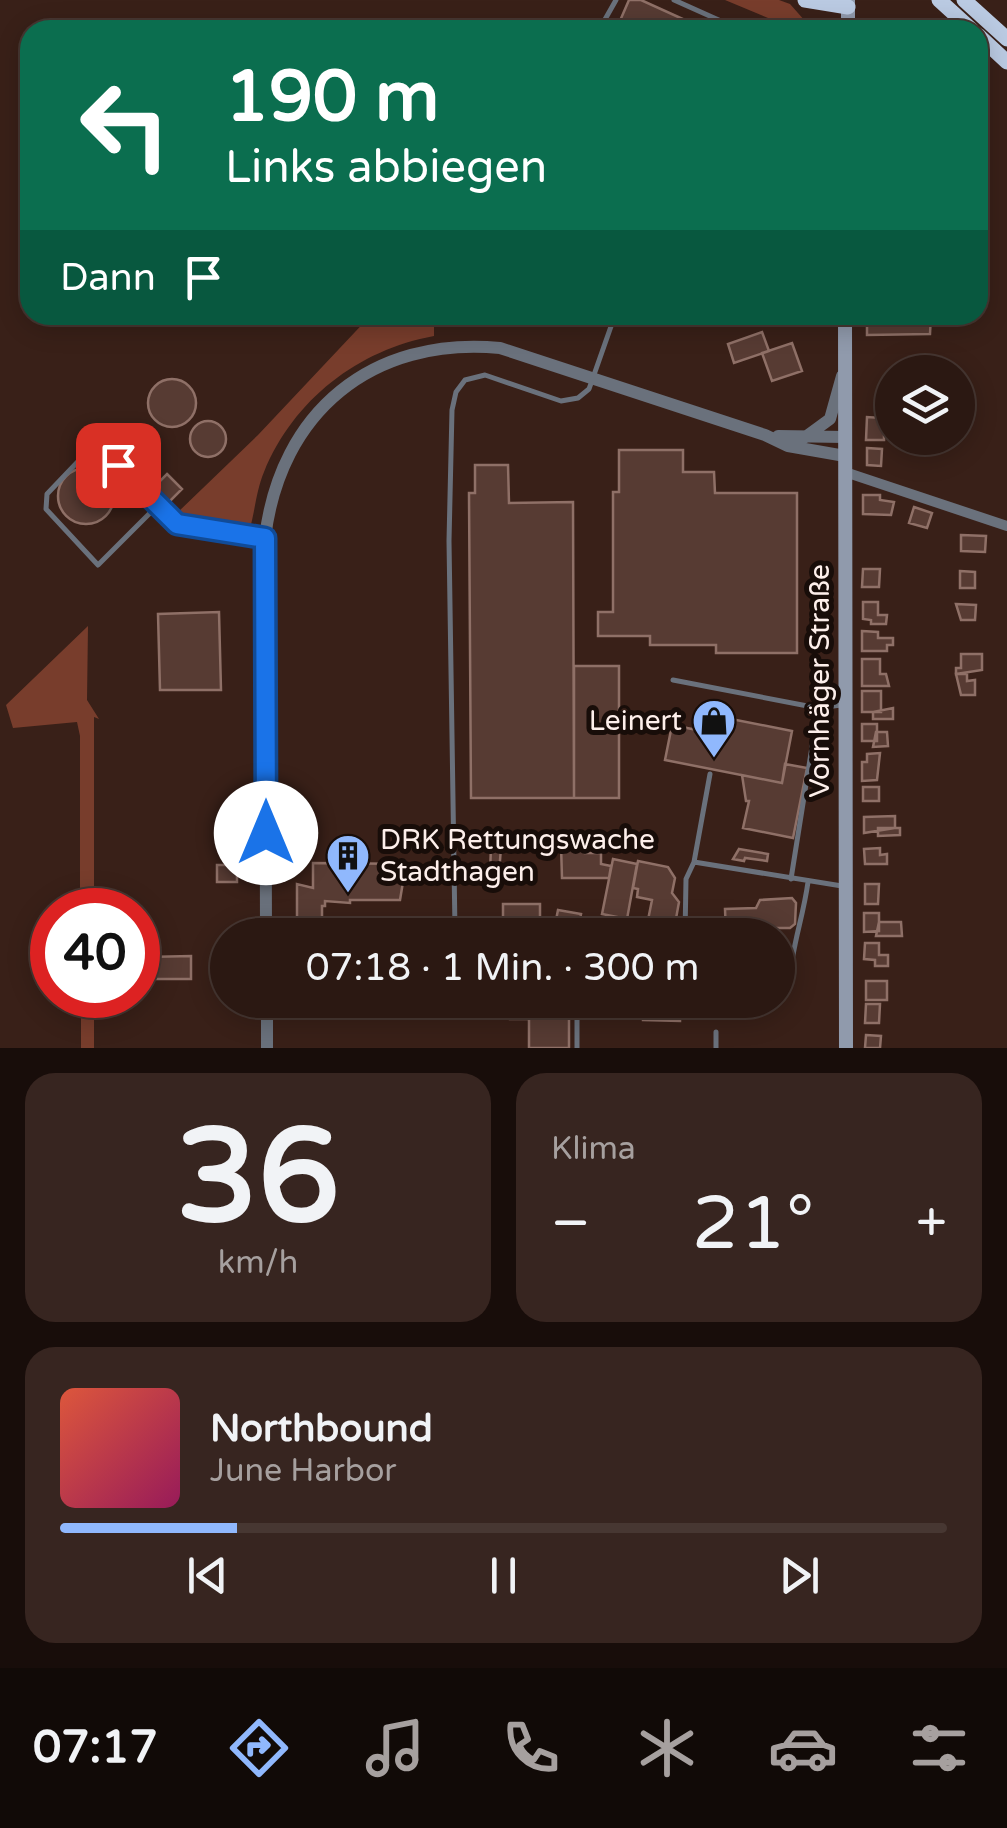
<!DOCTYPE html>
<html lang="de">
<head>
<meta charset="utf-8">
<style>
	:root { --surface:#2b1812; --page:#372520; --text:#f1f3f6; --muted:#a6a09f; --line:#473732; --accent:#90b8fd }
	body { margin:0; font-family:"Varela Round",sans-serif; background:var(--page); color:var(--text); height:100vh; display:flex; flex-direction:column; font-size:38px; white-space:nowrap }
	* { box-sizing:border-box; margin:0 }
	p { font-size:32px; color:var(--muted) }
	.icon { flex:none; width:55px; height:55px; fill:none; stroke:currentColor; stroke-width:2; stroke-linecap:round; stroke-linejoin:round }
	.map { position:relative; height:1048px; overflow:hidden }
	.sheet { display:flex; flex-direction:column; gap:25px; padding:25px; background:#180d0a; flex:1 }
	.sheet>* { flex:none }
	.top-card { position:absolute; left:20px; top:20px; width:968px; height:305px; border-radius:30px; box-shadow:0 5px 25px #0003,0 0 0 2px var(--line); background:#0b6e4f; color:#fff; overflow:hidden }
	.controls { position:absolute; left:875px; top:355px; display:grid; gap:20px }
	.controls a { display:grid; place-items:center; width:100px; height:100px; border-radius:50%; background:var(--surface); box-shadow:0 5px 25px #0003,0 0 0 2px var(--line); font-size:50px }
	.speed { position:absolute; left:30px; top:888px; display:flex; gap:20px; font-size:50px; font-weight:700; text-align:center }
	.speed>* { display:grid; place-content:center; width:130px; height:130px; border-radius:50%; background:var(--surface); box-shadow:0 5px 25px #0003,0 0 0 2px var(--line); line-height:1 }
	.speed .limit { border:15px solid #d22; background:#fff; color:#111 }
	.pin { position:absolute; display:grid; place-items:center; width:85px; height:85px; color:#fff; margin:-42px; border-radius:20px; box-shadow:0 5px 15px #0006 }
	.me { position:absolute; width:110px; margin:-55px; rotate:0deg; stroke-linejoin:round; filter:drop-shadow(0 0 8px #0008) }
	.turn { display:flex; align-items:center; gap:35px; height:210px; padding:0 40px; font-size:45px }
	.turn .icon { width:130px; height:130px; stroke-width:2.5 }
	.turn b { display:block; font-size:70px; line-height:85px }
	.then { display:flex; align-items:center; height:95px; padding:0 40px; background:#0003; gap:20px; font-size:38px }
	.big { font-size:75px; font-weight:600; line-height:1.1 }
	.sheet .tile { flex:1; display:flex; flex-direction:column; justify-content:center; gap:15px; min-width:0; padding:0 35px; border-radius:30px; background:var(--page) }
	.sheet .dial { align-items:center; gap:0 }
	.dial b { font-size:130px; line-height:1 }
	.song { display:flex; align-items:center; gap:30px }
	.cover { width:120px; height:120px; border-radius:15px; background:linear-gradient(135deg,hsl(10 70% 55%),hsl(330 70% 35%)) }
	.played { height:10px; border-radius:5px; background:linear-gradient(90deg,var(--accent) 20%,var(--line) 20%) }
	.keys { display:flex; justify-content:space-around; direction:ltr }
	.heat { display:flex; justify-content:space-between; align-items:center; font-size:55px; direction:ltr }
	.sheet .tiles { flex:1; display:grid; gap:25px; grid-template-columns:1fr 1fr }
	.tile:last-child { grid-column:span 2 }
	.trip { position:absolute; left:210px; top:918px; width:585px; height:100px; border-radius:50px; background:var(--surface); box-shadow:0 5px 25px #0003,0 0 0 2px var(--line); font-weight:600; line-height:100px; text-align:center }
	.tabs { display:flex; height:160px; justify-content:space-around; align-items:center; background:#110a07; color:var(--muted) }
	.tabs .icon { width:70px; height:70px }
	.tabs .selected { color:var(--accent) }
	.tabs b { font-size:45px; color:var(--text) }
	.map>svg:first-child { display:block }
</style>
</head>
<body>
<div class="map">
<svg width="1007" height="1048" viewBox="0 0 1007 1048">
	<rect width="100%" height="100%" fill="#392018"/>
	<path fill="#783d2c" d="M725 0H779L790 4 813 30H797Z
		M371 315H434V336C358 350 294 399 264 472 256 491 255 512 249 532L185 521 176 514 258 435Z
		M88 626 87 700 99 719 94 717V910H80V736L77 722 13 728 6 705Z
		M81 995H94V1048H81Z"/>
	<path fill="#573b33" stroke="#8f7067" stroke-width="2.5" d="M629 0H641L707 30H616Z
		M867 315H931L930 334 867 335Z
		M762 332 769 351 734 363 728 344Z
		M792 343 802 371 772 381 762 353Z
		M148 403a24 24 0 1 1 48 0a24 24 0 1 1-48 0Z
		M881 407H892L891 428H884V440H866L867 417 881 418Z
		M190 439a18 18 0 1 1 36 0a18 18 0 1 1-36 0Z
		M867 448 882 449 881 466 867 465Z
		M619 450H683V472H714L715 493H797V653H716V645H650V636H598V612H613V492H619Z
		M475 465H508L509 503 573 502 574 798H471L469 493H475Z
		M58 496a28 28 0 1 1 56 0a28 28 0 1 1-56 0Z
		M167 474 182 489 165 506 150 491Z
		M863 495H880V500L894 502 891 515 863 514Z
		M914 507 932 513 927 528 909 523Z
		M961 535 986 536 985 552 961 551Z
		M863 569H880L879 587H862Z
		M960 571 975 572V588H960Z
		M863 602H878V615H887L886 624H871V620L863 619Z
		M956 604 976 605 975 620H961Z
		M219 612 221 690H160L158 614Z
		M862 631 878 632V638H893V645H887V651H862Z
		M961 654H982V670L956 674V668H961Z
		M862 659H880V674H886L889 686H862Z
		M574 666H619V798H574Z
		M956 674H967V681L975 680V695H961Z
		M862 691H881V712H862Z
		M893 708V719H873V712Z
		M706 714 792 731 782 783 665 760 672 725 702 731Z
		M862 724H877V741H862Z
		M876 732H887L888 746 873 747Z
		M880 753 877 780 862 781V762H867V754Z
		M785 764 807 768 793 838 743 828 749 801H746L742 775 782 783Z
		M863 787H879V801H863Z
		M895 816V828L864 833V817Z
		M878 828H900V835L878 836Z
		M561 845H585V853H601V864L611 866 609 878H562Z
		M491 846 501 847 499 874H490Z
		M880 848V855L887 854V864H865L864 849Z
		M739 849 768 854 767 861 745 858 744 861 733 859Z
		M613 859 637 864 627 919 602 914Z
		M638 861 668 867 675 878 672 893 679 902 673 935H645L652 900 637 897 638 889 633 888Z
		M313 863 416 864V882H403L400 900H350V903L325 901V906H322V921H297V884L313 888Z
		M217 865H237V882H217Z
		M865 884H879L878 904H865Z
		M792 898 796 903 795 924 790 928H775V935H726L725 909 756 908 760 900Z
		M503 904H540V918H519V935H503Z
		M558 910 581 914 577 935H553Z
		M864 913H879V931L864 932Z
		M879 922H901L902 936H876Z
		M865 943H879V955H888V966H875V960L864 959Z
		M191 956V979H147V957Z
		M866 981H887V1000H866Z
		M510 1000H569V1048H529V1019H510Z
		M643 1000H680V1021L643 1020Z
		M866 1004H880L879 1023H865Z
		M866 1035 881 1036 880 1048H865Z"/>
	<g fill="none" stroke-linecap="round" stroke-linejoin="round">
		<path stroke="#6a717c" stroke-width="5" d="M674 0 741 30
			M599 30 616 0
			M104 449V439L114 427H125C147 449 141 452 133 480
			M158 505 104 450 88 451 47 494 46 509 98 565 158 505 177 524 262 538
			M673 680 818 708 841 705
			M710 774 694 862 842 886
			M791 879 818 709
			M455 930 449 541 452 410 456 392 465 380 485 375 561 401 578 398 589 389 615 315
			M685 935 686 879 694 862
			M789 986C791 948 803 919 808 882
			M577 1000V1048
			M716 1048V1032"/>
		<path stroke="#6a717c" stroke-width="10" d="M845 472 1007 526"/>
		<path stroke="#6a717c" stroke-width="12" d="M778 436 845 437
			M804 438 830 419 842 376
			M266 935 265 538C280 412 372 336 500 348L765 435 788 446 845 456
			M267 1000V1048"/>
		<path stroke="#909aac" stroke-width="14" d="M848 30V0
			M845 315 846 1048"/>
		<path stroke="#bacae2" stroke-width="15" d="M805 0 848 7
			M939 0 972 30
			M964 0 1007 39
			M978 35 1007 62"/>
	</g>
	<g fill="none" stroke-linecap="round" stroke-linejoin="round">
		<defs>
			<path id="route" d="M118 465 177 524 265 538 266 833"/>
		</defs>
		<use href="#route" stroke="#114b97" stroke-width="25"/>
		<use href="#route" stroke="#1a73e8" stroke-width="18"/>
	</g>
	<defs>
		<symbol id="shop-pin" viewBox="-11 -11 22 30"><path d="M0 17L-7.5 6A9.5 9.5 0 1 1 7.5 6Z" fill="#90b8fd" stroke="#180d09"/><path d="M-5-2.5h2.3a2.7 3.5 0 0 1 5.4 0H5L5.5 6h-11ZM-1.5-2.5h3a1.5 2.3 0 0 0-3 0Z" fill="#111"/></symbol>
		<symbol id="building-pin" viewBox="-11 -11 22 30"><path d="M0 17L-7.5 6A9.5 9.5 0 1 1 7.5 6Z" fill="#90b8fd" stroke="#180d09"/><path d="M-4-6H4V6H1V3H-1V6H-4ZM-2.5-4.3h1.7v1.8h-1.7ZM.8-4.3h1.7v1.8H.8ZM-2.5-1h1.7V.8h-1.7ZM.8-1h1.7V.8H.8Z" fill="#111"/></symbol>
	</defs>
	<g fill-rule="evenodd">
		<use href="#shop-pin" x="689" y="696" width="50" height="68"/>
		<use href="#building-pin" x="323" y="831" width="50" height="68"/>
	</g>
	<g text-anchor="middle" dominant-baseline="central" stroke-width="10" stroke-linejoin="round" paint-order="stroke">
		<g font-size="28" fill="#fdefeb" stroke="#180d09">
			<text transform="translate(820 681) rotate(-90)">Vornhäger Straße</text>
		</g>
		<g font-size="28" fill="#fdefeb" stroke="#180d09" text-anchor="end">
			<text x="682" y="721">Leinert</text>
			<text x="380" y="840" text-anchor="start">DRK Rettungswache<tspan x="380" dy="32">Stadthagen</tspan></text>
		</g>
	</g>
</svg>
<div class="controls">
<a><svg class="icon" aria-label="layers" viewBox="0 0 24 24"><path d="M12 4l9 5-9 5-9-5zM3 14l9 5 9-5"/></svg></a>
</div>
<div class="speed"><div class="limit">40</div></div>
<div class="pin" style="left:118px;top:465px;background:#d93025"><svg class="icon" aria-label="arrive" viewBox="0 0 24 24"><path d="M6 21V4h12l-3 4 3 4H6"/></svg></div>
<svg class="me" style="left:266px;top:833px" viewBox="-20 -20 40 40"><circle r="19" fill="#fff"/><path d="M0-13L10 11 0 6-10 11z" fill="#1a73e8"/></svg>
<div class="trip">07:18 · 1 Min. · 300 m</div>
<div class="top-card">
<div class="turn"><svg class="icon" aria-label="left" viewBox="0 0 24 24"><path d="M17 20v-9H6M10 6l-5 5 5 5"/></svg><div><b>190 m</b>Links abbiegen</div></div>
<div class="then">Dann<svg class="icon" aria-label="arrive" viewBox="0 0 24 24"><path d="M6 21V4h12l-3 4 3 4H6"/></svg></div>
</div>
</div>
<section class="sheet">
<div class="tiles">
<div class="tile dial"><b>36</b><p>km/h</p></div>
<div class="tile"><p>Klima</p>
<div class="heat"><a>−</a><b class="big">21°</b><a>+</a></div>
</div>
<div class="tile">
<div class="song"><i class="cover"></i><div><b>Northbound</b><p>June Harbor</p></div></div>
<div class="played"></div>
<div class="keys"><svg class="icon" aria-label="previous" viewBox="0 0 24 24"><path d="M18 5L8 12l10 7zM5 5v14"/></svg><svg class="icon" aria-label="pause" viewBox="0 0 24 24"><path d="M8 5v14M16 5v14"/></svg><svg class="icon" aria-label="next" viewBox="0 0 24 24"><path d="M6 5l10 7-10 7zM19 5v14"/></svg></div>
</div>
</div>
</section>
<nav class="tabs">
<b>07:17</b>
<svg class="icon selected" aria-label="directions" viewBox="0 0 24 24"><path d="M12 3l9 9-9 9-9-9zM9 14v-3h6M13 9l2 2-2 2"/></svg>
<svg class="icon" aria-label="music" viewBox="0 0 24 24"><path d="M9 18V5l10-2v13"/><circle cx="6" cy="18" r="3"/><circle cx="16" cy="16" r="3"/></svg>
<svg class="icon" aria-label="phone" viewBox="0 0 24 24"><path d="M5 4h4l2 5-3 2q2 4 5 5l2-3 5 2v4C11 20 4 13 5 4z"/></svg>
<svg class="icon" aria-label="climate" viewBox="0 0 24 24"><path d="M12 3v18M4 7l16 10M4 17L20 7"/></svg>
<svg class="icon" aria-label="car" viewBox="0 0 24 24"><path d="M5 17H2v-5l4-1 3-4h7l3 4 3 1v5h-3M9 17h6M6 11h13"/><circle cx="7" cy="17" r="2"/><circle cx="17" cy="17" r="2"/></svg>
<svg class="icon" aria-label="filters" viewBox="0 0 24 24"><path d="M4 7h16M4 17h16"/><circle cx="9" cy="7" r="2"/><circle cx="15" cy="17" r="2"/></svg>
</nav>
</body>
</html>
